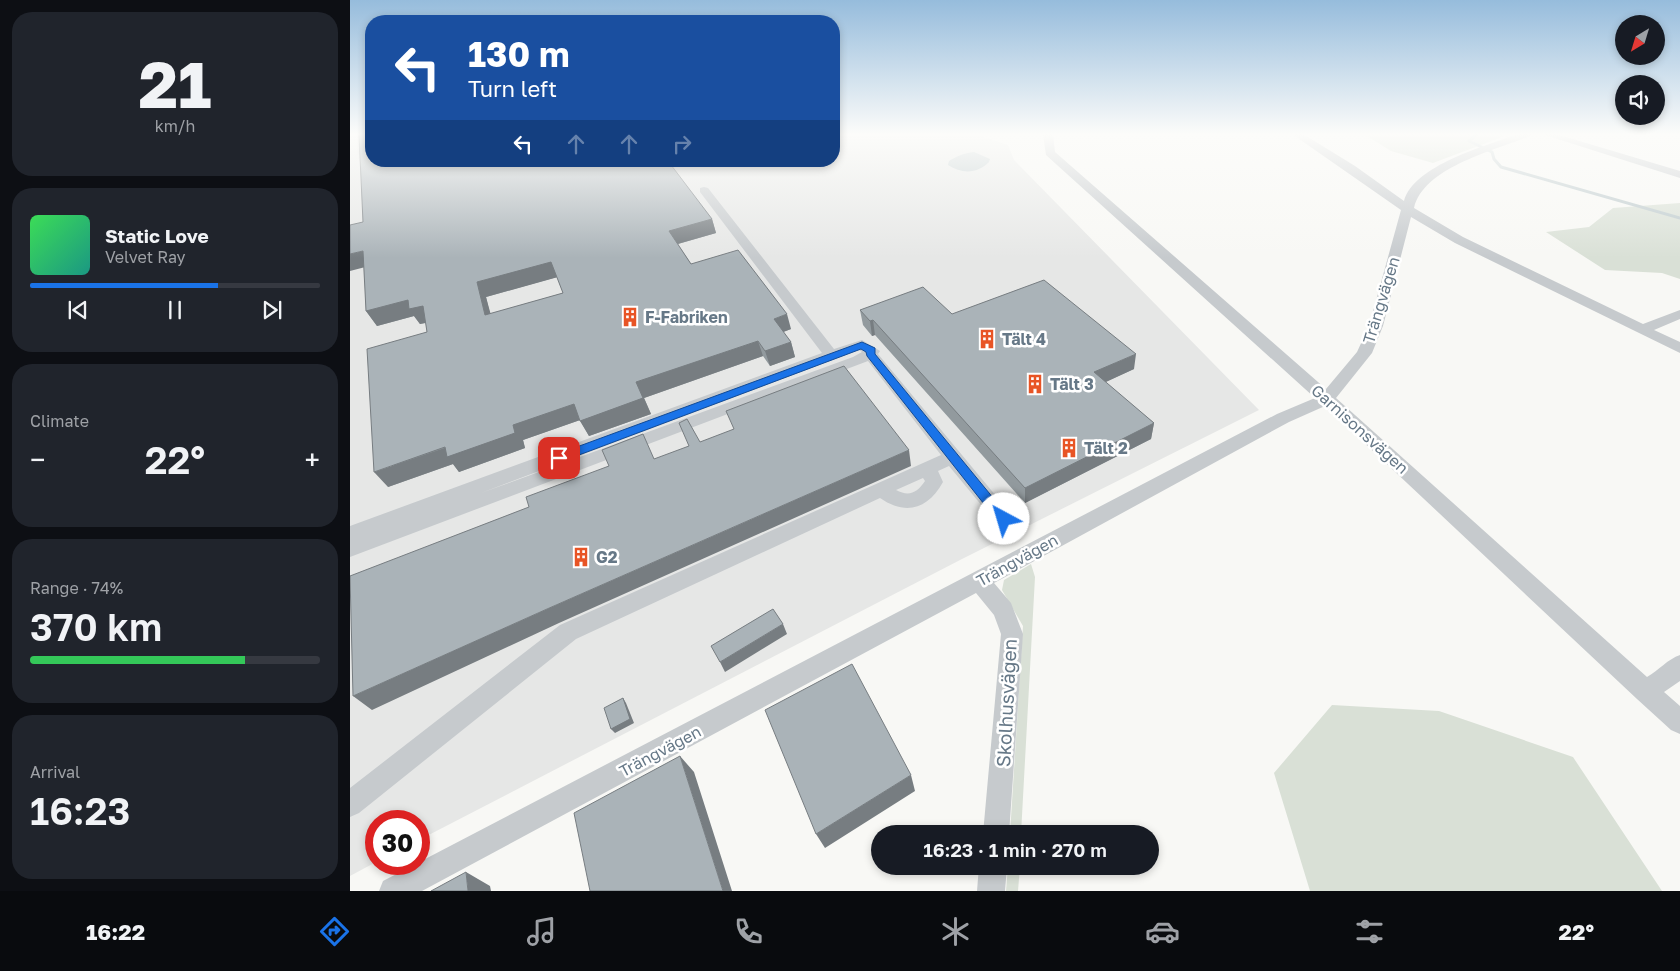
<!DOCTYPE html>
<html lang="en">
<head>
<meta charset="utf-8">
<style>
	:root { --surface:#171b24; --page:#20242c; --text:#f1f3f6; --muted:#9ea1a6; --line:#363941; --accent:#1a73e8 }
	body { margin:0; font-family:"Golos Text",sans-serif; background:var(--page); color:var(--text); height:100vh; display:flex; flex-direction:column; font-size:19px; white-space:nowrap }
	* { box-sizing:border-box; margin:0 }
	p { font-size:16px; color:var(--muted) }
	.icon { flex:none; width:28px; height:28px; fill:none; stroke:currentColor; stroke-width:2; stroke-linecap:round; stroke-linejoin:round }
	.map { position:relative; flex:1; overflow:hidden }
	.side { display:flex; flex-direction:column; gap:12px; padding:12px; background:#0d0f14; width:350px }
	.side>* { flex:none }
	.guide { position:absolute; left:15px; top:15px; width:475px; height:152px; border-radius:20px; box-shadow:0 2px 8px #0003; background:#1a4fa0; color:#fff; overflow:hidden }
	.needle { width:32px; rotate:218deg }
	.buttons { position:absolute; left:1265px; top:15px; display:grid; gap:10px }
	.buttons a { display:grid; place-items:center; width:50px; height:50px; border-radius:50%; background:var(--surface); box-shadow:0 2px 8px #0003; font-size:25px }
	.speed { position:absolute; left:15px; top:810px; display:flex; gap:10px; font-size:25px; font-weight:700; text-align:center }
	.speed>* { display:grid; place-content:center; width:65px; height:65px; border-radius:50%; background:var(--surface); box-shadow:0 2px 8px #0003; line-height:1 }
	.speed .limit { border:8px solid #d22; background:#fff; color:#111 }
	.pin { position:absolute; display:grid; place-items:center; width:42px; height:42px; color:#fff; margin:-21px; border-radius:10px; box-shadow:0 2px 8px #0006 }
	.me { position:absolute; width:55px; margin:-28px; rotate:321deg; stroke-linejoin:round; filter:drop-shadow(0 0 4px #0008) }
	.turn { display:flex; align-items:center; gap:18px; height:105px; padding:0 20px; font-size:22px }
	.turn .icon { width:65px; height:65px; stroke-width:2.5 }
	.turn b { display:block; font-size:35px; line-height:42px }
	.lanes { display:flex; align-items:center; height:48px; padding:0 20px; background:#0003; justify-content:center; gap:25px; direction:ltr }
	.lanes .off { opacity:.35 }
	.big { font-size:38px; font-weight:600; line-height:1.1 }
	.side .tile { flex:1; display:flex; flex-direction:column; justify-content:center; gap:8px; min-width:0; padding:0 18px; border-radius:20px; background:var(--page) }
	.side .dial { align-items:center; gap:0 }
	.dial b { font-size:65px; line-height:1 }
	.song { display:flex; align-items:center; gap:15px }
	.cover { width:60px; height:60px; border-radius:8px; background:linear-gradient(135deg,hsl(130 70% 55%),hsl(170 70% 35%)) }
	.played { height:5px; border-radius:2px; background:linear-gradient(90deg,var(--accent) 65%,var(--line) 65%) }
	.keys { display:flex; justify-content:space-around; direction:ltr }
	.heat { display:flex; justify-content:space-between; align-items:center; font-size:28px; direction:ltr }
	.charge { height:8px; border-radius:4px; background:linear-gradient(90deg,#34c759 74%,var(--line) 0) }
	.trip { position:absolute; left:521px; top:825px; width:288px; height:50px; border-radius:25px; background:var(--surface); box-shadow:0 2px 8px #0003; font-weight:600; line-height:50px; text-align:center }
	.tabs { display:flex; height:80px; justify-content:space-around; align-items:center; background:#090b0e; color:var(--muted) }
	.tabs .icon { width:35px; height:35px }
	.tabs .on { color:var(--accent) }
	.tabs b { font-size:22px; color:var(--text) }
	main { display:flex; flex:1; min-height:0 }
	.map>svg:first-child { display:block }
</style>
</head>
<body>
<main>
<section class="side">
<div class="tile dial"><b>21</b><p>km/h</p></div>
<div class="tile">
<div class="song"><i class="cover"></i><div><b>Static Love</b><p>Velvet Ray</p></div></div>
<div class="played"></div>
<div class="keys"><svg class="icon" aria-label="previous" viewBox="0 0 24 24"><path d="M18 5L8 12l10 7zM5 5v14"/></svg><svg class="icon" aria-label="pause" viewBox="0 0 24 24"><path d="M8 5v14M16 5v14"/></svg><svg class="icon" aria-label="next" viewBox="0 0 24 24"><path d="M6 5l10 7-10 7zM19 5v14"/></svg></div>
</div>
<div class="tile"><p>Climate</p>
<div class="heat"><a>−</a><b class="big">22°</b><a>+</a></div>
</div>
<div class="tile"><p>Range · 74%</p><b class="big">370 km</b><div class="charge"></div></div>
<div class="tile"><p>Arrival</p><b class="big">16:23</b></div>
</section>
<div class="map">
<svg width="1330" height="891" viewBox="0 0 1330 891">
	<rect width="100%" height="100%" fill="#f8f8f5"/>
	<path fill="#e6e7e6" d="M0 134H21V161H484V134H625L658 145 664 160 909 410 612 559 69 840V821H26V862L0 876Z"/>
	<path fill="#d9e0d6" d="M1014 134H1160L1083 163 1041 151Z
		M1330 203V279L1312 273 1255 270 1196 232 1239 227 1263 208Z
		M681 564 685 577 671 834H660L673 626 652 590 654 580Z
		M982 705 1089 711 1223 757 1312 891H960L924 773Z
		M658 866H670L668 891H656Z"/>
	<path fill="#bbc8cb" d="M624 152 640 159 639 162C627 174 612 174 598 165L599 161C607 156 614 153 624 152Z"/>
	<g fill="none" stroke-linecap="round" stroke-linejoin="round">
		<path stroke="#bbc8cb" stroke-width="3" d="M1127 134 1119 141 1142 152 1144 159 1151 167 1330 218"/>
		<path fill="#c6cacd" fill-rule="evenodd" d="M693 134H703L705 152 976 389 1007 352 1019 326 1051 210 942 134H953L1005 166 1054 201C1064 165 1136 146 1168 134H1181L1180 136C1144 151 1074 167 1064 208L1113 237 1293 324 1330 310V319L1304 330 1330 342V353L1105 243 1061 217 1033 326 1022 353 986 398 1297 677C1309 670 1318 659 1330 655V681L1314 692 1330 706V734L1321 730 1287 699 975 406 939 422 644 583 661 603 673 634 659 834H633L651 634 644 615 626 593 72 891H29L33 881 927 414 965 398 696 155Z
			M1192 134H1206L1330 171V178Z
			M354 187 358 188 484 349 512 340 530 351 528 354 661 514 664 519 661 524 654 527 647 524 599 466 588 471 593 482C578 509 556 516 530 498L226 639 9 813 0 817V788L210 625 591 455 518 361 0 557V526L472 353 350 192V188ZM509 350 512 352 503 357 131 493ZM573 478 575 481C567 493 559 497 546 490Z
			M629 866H657L655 891H627Z"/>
	</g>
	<path fill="#929a9e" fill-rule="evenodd" d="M362 219 366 233 328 244 341 264 441 329 433 332 441 342 445 357 420 366 413 356 294 398 301 414 239 436 230 420 173 440 175 448 109 472 103 464 38 487 77 332 76 323 70 324 64 316 27 326 16 311 13 222ZM207 277 213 293 140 314 136 297Z
		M510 310 602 314 784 369 755 382 804 423 801 439 675 503 525 335 522 336 513 325Z"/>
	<path fill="#777d81" d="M362 219 366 233 324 245 319 231Z
		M13 251 23 265 0 271V254Z
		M201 262 208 277 136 297 145 330 135 315 127 282Z
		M58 300 73 306 83 321 70 324 64 316 27 326 16 311Z
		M437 314 441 329 428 334 424 319Z
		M523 320 525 335 522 336 520 321Z
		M408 341 413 356 294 398 301 414 239 436 230 421 286 382Z
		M441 342 445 357 420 366 415 351Z
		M786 354 784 369 743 388 744 372Z
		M224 404 233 419 173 440 175 448 109 472 103 464 38 487 24 472Z
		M804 423 801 439 675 503V488Z
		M559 450 561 466 209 623 22 710 3 696 197 609Z
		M433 624 437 634 375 672 370 662Z
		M273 698 276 703 284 723 265 733 261 729Z
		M330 756 344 772 382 891H373Z
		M561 775 565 791 475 848 466 834Z
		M116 872 140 886 141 891H118Z"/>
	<path fill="#aab3b8" stroke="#777d81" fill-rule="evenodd" d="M18 134H21V161H318L362 219 319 231 341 264 388 250 437 314 424 319 441 342 415 351 408 341 286 382 293 398 230 421 224 404 163 425 165 433 97 457 95 447 24 472 17 349 77 332 73 306 59 309 58 300 16 311 13 251 0 254V225L13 222 9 135ZM201 262 213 293 135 315 127 282Z
		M694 280 786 354 744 372 804 423 675 488 523 320 520 321 510 310 573 287 602 314Z
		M494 366 559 450 197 609 3 696 0 576 179 507 176 497 259 466 252 450 293 434 304 459 339 446 329 423 337 419 350 442 384 429 376 411Z
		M423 609 433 624 370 662 361 646Z
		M502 664 561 775 466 834 415 710Z
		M273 698 280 719 261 729 254 708Z
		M330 756 373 891H240L224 813Z
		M116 872 118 891H81Z"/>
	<linearGradient id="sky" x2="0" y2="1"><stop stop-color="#96bcdc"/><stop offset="0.52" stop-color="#fcfcfa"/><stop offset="1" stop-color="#fcfcfa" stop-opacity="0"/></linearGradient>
	<rect width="1330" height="258" fill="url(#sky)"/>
	<path fill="#1a73e8" stroke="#114b97" d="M512 342 525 348V354L658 516 660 519 658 523H649L517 356 516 352 511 349 213 461H205L203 458 205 455Z"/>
	<defs>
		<symbol id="building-bare" viewBox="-9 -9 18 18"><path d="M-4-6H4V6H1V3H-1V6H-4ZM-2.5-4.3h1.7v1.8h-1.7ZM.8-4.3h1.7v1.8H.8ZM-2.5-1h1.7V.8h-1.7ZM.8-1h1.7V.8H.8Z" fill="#e85425" stroke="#fff" stroke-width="2.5" paint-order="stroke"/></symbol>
	</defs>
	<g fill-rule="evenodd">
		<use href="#building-bare" x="266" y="303" width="28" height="28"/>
		<use href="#building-bare" x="623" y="325" width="28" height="28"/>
		<use href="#building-bare" x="671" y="370" width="28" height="28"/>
		<use href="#building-bare" x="705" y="434" width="28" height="28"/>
		<use href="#building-bare" x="217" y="543" width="28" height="28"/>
	</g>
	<g text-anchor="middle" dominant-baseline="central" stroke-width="5" stroke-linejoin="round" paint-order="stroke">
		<g font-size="16" fill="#667887" stroke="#fff">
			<text transform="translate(1031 300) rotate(-73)">Trängvägen</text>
			<text transform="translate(1010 429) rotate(42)">Garnisonsvägen</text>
			<text transform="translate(667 560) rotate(-29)">Trängvägen</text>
			<text transform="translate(310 751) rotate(-28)">Trängvägen</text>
		</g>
		<g font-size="16" font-weight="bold" fill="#667887" stroke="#fff" text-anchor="start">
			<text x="295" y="317">F-Fabriken</text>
			<text x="652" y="339">Tält 4</text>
			<text x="700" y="384">Tält 3</text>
			<text x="734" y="448">Tält 2</text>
			<text x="246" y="557">G2</text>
		</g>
		<g font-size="19" fill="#667887" stroke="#fff">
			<text transform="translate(656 703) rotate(-87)">Skolhusvägen</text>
		</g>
	</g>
</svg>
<div class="buttons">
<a><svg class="needle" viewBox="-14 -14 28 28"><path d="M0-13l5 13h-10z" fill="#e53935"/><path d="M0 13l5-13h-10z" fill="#9ea1a6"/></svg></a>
<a><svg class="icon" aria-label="sound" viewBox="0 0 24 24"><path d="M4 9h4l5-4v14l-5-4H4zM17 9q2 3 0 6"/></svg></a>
</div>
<div class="speed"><div class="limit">30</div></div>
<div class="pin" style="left:209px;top:458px;background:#d93025"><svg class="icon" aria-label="arrive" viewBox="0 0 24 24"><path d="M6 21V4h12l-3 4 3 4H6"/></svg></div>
<svg class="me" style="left:654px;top:519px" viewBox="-20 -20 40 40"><circle r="19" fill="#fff"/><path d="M0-13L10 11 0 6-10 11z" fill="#1a73e8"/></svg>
<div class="trip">16:23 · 1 min · 270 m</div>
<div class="guide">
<div class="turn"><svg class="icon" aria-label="left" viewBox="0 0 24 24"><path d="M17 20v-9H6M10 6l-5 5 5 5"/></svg><div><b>130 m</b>Turn left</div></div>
<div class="lanes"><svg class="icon" aria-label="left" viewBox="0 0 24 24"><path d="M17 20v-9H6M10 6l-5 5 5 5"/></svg><svg class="icon off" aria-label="ahead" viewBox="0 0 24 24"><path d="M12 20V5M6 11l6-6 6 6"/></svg><svg class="icon off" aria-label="ahead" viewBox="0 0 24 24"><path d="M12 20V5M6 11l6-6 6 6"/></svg><svg class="icon off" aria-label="right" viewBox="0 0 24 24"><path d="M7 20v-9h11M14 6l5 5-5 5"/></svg></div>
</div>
</div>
</main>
<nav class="tabs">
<b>16:22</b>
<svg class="icon on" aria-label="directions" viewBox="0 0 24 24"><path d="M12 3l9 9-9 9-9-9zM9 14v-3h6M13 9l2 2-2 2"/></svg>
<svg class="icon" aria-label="music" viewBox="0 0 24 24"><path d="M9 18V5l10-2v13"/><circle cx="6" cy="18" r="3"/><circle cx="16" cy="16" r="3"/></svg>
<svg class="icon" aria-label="phone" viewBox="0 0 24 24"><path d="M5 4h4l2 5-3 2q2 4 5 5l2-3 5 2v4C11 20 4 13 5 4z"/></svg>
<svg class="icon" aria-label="climate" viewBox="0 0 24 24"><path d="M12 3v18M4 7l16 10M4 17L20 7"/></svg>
<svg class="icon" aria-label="car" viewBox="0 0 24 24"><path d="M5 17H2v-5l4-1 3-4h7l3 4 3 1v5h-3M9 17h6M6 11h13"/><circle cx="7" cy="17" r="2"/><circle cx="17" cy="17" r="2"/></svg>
<svg class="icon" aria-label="filters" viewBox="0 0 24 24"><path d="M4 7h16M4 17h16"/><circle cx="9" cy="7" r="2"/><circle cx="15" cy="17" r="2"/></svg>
<b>22°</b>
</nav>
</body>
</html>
